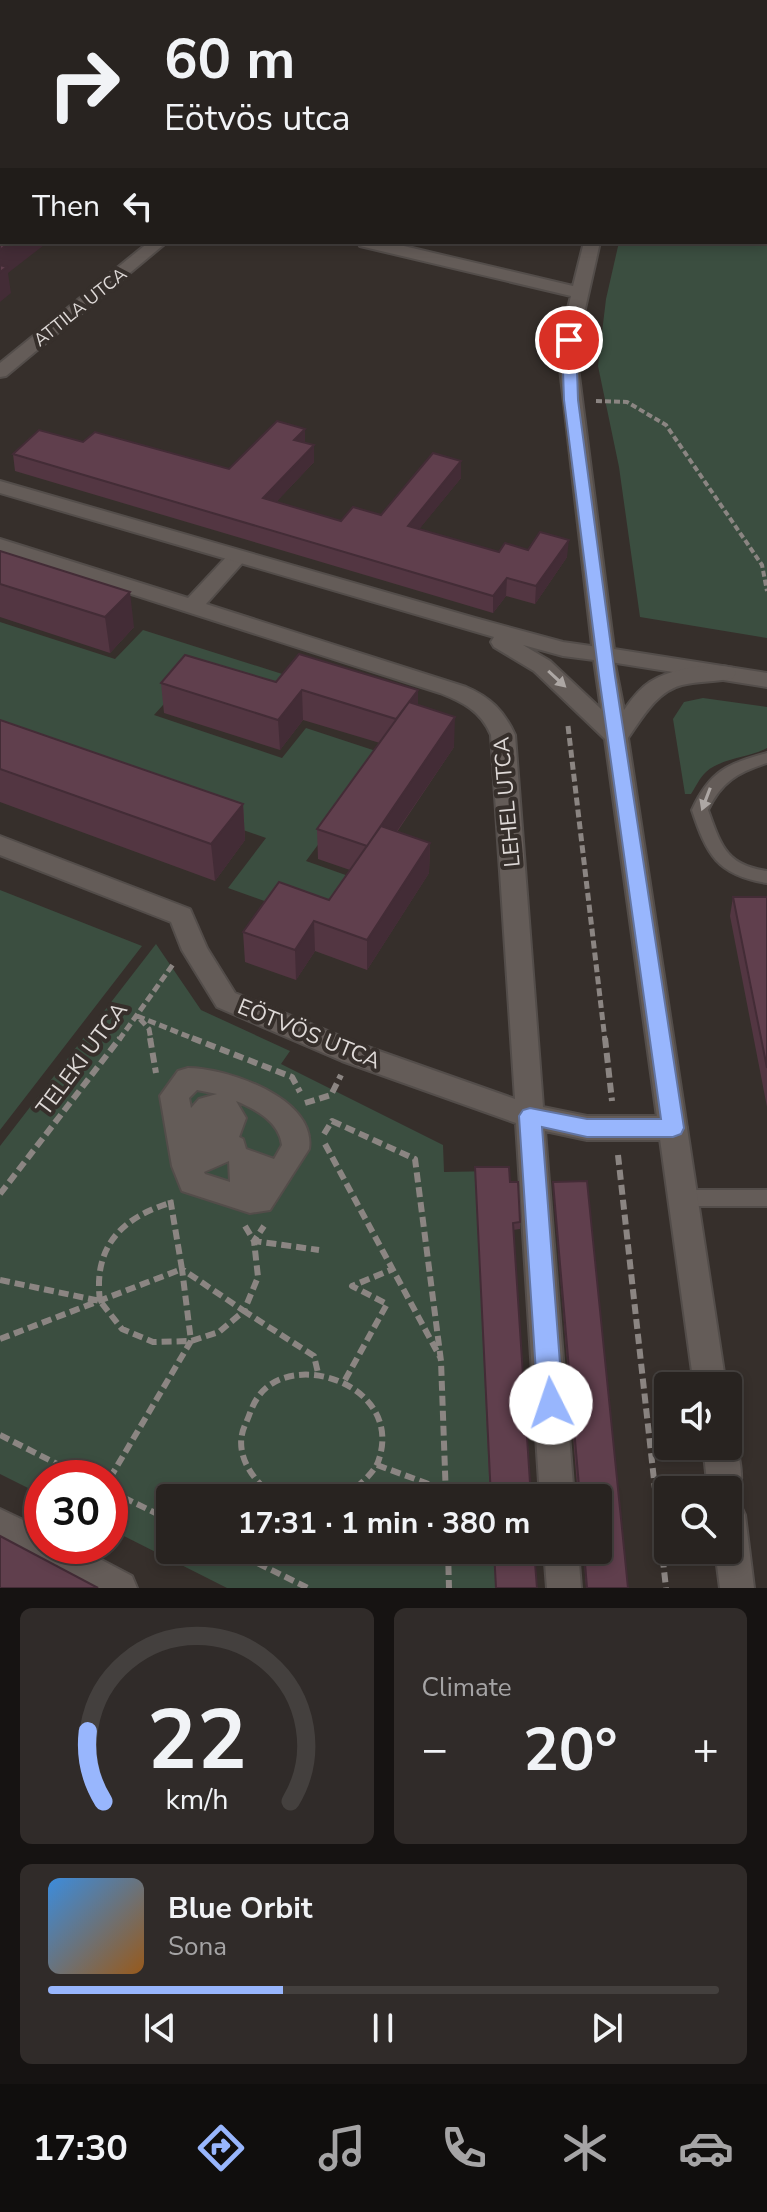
<!DOCTYPE html>
<html lang="en">
<head>
<meta charset="utf-8">
<style>
	:root { --surface:#282320; --page:#302b29; --text:#f1f3f6; --muted:#a5a4a5; --line:#44403e; --accent:#98b6fd }
	body { margin:0; font-family:"Nunito Sans",sans-serif; background:var(--page); color:var(--text); height:100vh; display:flex; flex-direction:column; font-size:30px; white-space:nowrap }
	* { box-sizing:border-box; margin:0 }
	p { font-size:26px; color:var(--muted) }
	.icon { flex:none; width:44px; height:44px; fill:none; stroke:currentColor; stroke-width:2; stroke-linecap:round; stroke-linejoin:round }
	.map { position:relative; height:1588px; overflow:hidden }
	.drawer { display:flex; flex-direction:column; gap:20px; padding:20px; background:#161312; flex:1 }
	.drawer>* { flex:none }
	.hud { position:absolute; left:0px; top:0px; width:768px; height:244px; box-shadow:0 4px 12px #0003,0 0 0 2px var(--line); background:#282320; color:var(--text); overflow:hidden }
	.fabs { position:absolute; left:654px; top:1372px; display:grid; gap:16px }
	.fabs a { display:grid; place-items:center; width:88px; height:88px; border-radius:8px; background:var(--surface); box-shadow:0 4px 12px #0003,0 0 0 2px var(--line); font-size:40px }
	.speed { position:absolute; left:24px; top:1460px; display:flex; gap:16px; font-size:40px; font-weight:700; text-align:center }
	.speed>* { display:grid; place-content:center; width:104px; height:104px; border-radius:50%; background:var(--surface); box-shadow:0 4px 12px #0003,0 0 0 2px var(--line); line-height:1 }
	.speed .limit { border:12px solid #d22; background:#fff; color:#111 }
	.pin { position:absolute; display:grid; place-items:center; width:68px; height:68px; color:#fff; margin:-34px; border:4px solid #fff; border-radius:50%; box-shadow:0 2px 8px #0007 }
	.me { position:absolute; width:88px; margin:-44px; rotate:356deg; stroke-linejoin:round; filter:drop-shadow(0 0 6px #0008) }
	.turn { display:flex; align-items:center; gap:28px; height:168px; padding:0 32px; font-size:36px }
	.turn .icon { width:104px; height:104px; stroke-width:2.5 }
	.turn b { display:block; font-size:56px; line-height:68px }
	.then { display:flex; align-items:center; height:76px; padding:0 32px; background:#0003; gap:16px; font-size:30px }
	.big { font-size:60px; font-weight:700; line-height:1.1 }
	.drawer .card { flex:1; display:flex; flex-direction:column; justify-content:center; gap:12px; min-width:0; padding:0 28px; border-radius:12px; background:var(--page) }
	.drawer .dial { align-items:center; gap:0 }
	.dial svg { height:208px; overflow:visible; fill:none; stroke:var(--line); stroke-width:7; stroke-linecap:round; text-anchor:middle }
	.dial text { fill:var(--text); stroke:none }
	.song { display:flex; align-items:center; gap:24px }
	.cover { width:96px; height:96px; border-radius:12px; background:linear-gradient(135deg,hsl(210 70% 55%),hsl(30 70% 35%)) }
	.played { height:8px; border-radius:4px; background:linear-gradient(90deg,var(--accent) 35%,var(--line) 35%) }
	.keys { display:flex; justify-content:space-around; direction:ltr }
	.heat { display:flex; justify-content:space-between; align-items:center; font-size:44px; direction:ltr }
	.drawer .tiles { flex:1; display:grid; gap:20px; grid-template-columns:1fr 1fr }
	.card:last-child { grid-column:span 2 }
	.trip { position:absolute; left:156px; top:1484px; width:456px; height:80px; border-radius:8px; background:var(--surface); box-shadow:0 4px 12px #0003,0 0 0 2px var(--line); font-weight:700; line-height:80px; text-align:center }
	.tab-bar { display:flex; height:128px; justify-content:space-around; align-items:center; background:#100e0d; color:var(--muted) }
	.tab-bar .icon { width:56px; height:56px }
	.tab-bar .selected { color:var(--accent) }
	.tab-bar b { font-size:36px; color:var(--text) }
	.map>svg:first-child { display:block }
</style>
</head>
<body>
<div class="map">
<svg width="767" height="1588" viewBox="0 0 767 1588">
	<rect width="100%" height="100%" fill="#362f2b"/>
	<path fill="#3b4e40" d="M767 204V638L640 617 619 467 598 366 606 299 619 242H766Z
		M0 622 115 659 143 630 298 679 276 705 188 677 154 715 282 758 306 728 385 754 306 861 357 879 326 923 228 888 266 838 0 745Z
		M703 698 767 707V748C749 758 721 758 706 772 700 777 695 788 691 794H685L673 719 684 702Z
		M0 890 142 946 0 1130Z
		M156 944 201 1010 290 1051 281 1064 443 1145 444 1172 496 1171 516 1498H170V1550H519L521 1588H227L110 1529V1478H42V1495L0 1474V1146Z"/>
	<g fill="none" stroke-linecap="round" stroke-linejoin="round">
		<defs>
			<path id="service" d="M767 753V763C738 772 721 782 708 810 721 846 726 865 767 871V883C717 875 707 855 692 810 710 771 727 764 767 753Z
				M683 1190H767V1206H683L676 1204 673 1198 676 1192Z"/>
			<path id="minor" d="M0 0H10L12 2H2V5Z
				M449 0H463L447 2Z
				M646 0H660V2H646Z
				M149 242H167L6 376 0 377V363Z
				M358 242H387L573 286 584 242H600L578 340 577 360 614 649 767 673V687L604 661 596 659 593 654 559 360 560 340 571 296 360 246Z
				M0 539 188 598 231 552H245L248 556 245 560 206 604 466 687C490 697 504 711 515 735L543 1107 587 1116H673L683 1120 687 1128 683 1136 673 1140H587L545 1131 574 1498H540L516 1123 342 1061 217 1007 182 950 171 922 0 855V836L190 909 207 948 235 993 362 1045 515 1099 491 735C481 711 463 702 440 693L0 552Z
				M188 1068C226 1068 317 1098 309 1149L270 1210 250 1213 182 1191 172 1166 160 1096 178 1071ZM197 1090 217 1094 199 1099 191 1108 189 1098ZM236 1101C255 1109 279 1121 282 1145L274 1159 246 1149 243 1139 239 1137 246 1118ZM229 1161 230 1182 205 1174 204 1172Z
				M0 1509 42 1529V1546H75L132 1576 137 1588H85L0 1543Z
				M544 1550H578L581 1588H547Z"/>
			<path id="tertiary" d="M0 481 475 618 563 642 612 649 624 710C631 700 639 689 650 682 670 669 710 662 733 668L736 673 733 678C716 682 699 681 682 685 657 691 642 718 628 738L726 1386H694L605 739 534 671 494 647 491 642 494 637 0 493ZM523 645 563 656 594 660 601 709 550 661Z
				M728 1434C741 1448 746 1486 735 1502L740 1504 745 1515 754 1588H720L715 1550H728V1490H708L703 1446H728Z"/>
		</defs>
		<use href="#service" stroke="#534d4a" stroke-width="4"/>
		<use href="#minor" stroke="#534d4a" stroke-width="4"/>
		<use href="#tertiary" stroke="#534d4a" stroke-width="4"/>
		<path stroke="#8b8582" stroke-width="4" stroke-dasharray="6 3" stroke-linecap="butt" d="M596 401 627 402 666 425 762 565 767 591"/>
		<path stroke="#8b8582" stroke-width="5" stroke-dasharray="8 4" stroke-linecap="butt" d="M568 726 605 1040
			M137 1016 197 1040
			M140 1019 149 1029 151 1040
			M119 1040 174 963"/>
		<path stroke="#8b8582" stroke-width="6" stroke-dasharray="10 5" stroke-linecap="butt" d="M150 1038 156 1073
			M192 1038 292 1077 300 1092
			M605 1038 612 1101
			M305 1103 331 1095 341 1075
			M324 1134 332 1121 415 1159 441 1361 446 1498
			M325 1144 440 1357
			M618 1155 666 1588
			M0 1194 120 1038
			M245 1226 254 1241 319 1250
			M0 1280 100 1301 122 1329 153 1342 191 1341 219 1332 244 1311 314 1356 318 1373
			M100 1301C93 1246 122 1217 173 1202
			M0 1339 182 1269 170 1198
			M345 1380 387 1304 352 1286 393 1269
			M0 1435 85 1478
			M377 1465 445 1490
			M110 1478 191 1341 182 1269 244 1311 258 1277 254 1241 264 1226
			M110 1491 170 1520
			M276 1498C254 1482 232 1454 245 1425 249 1417 252 1405 258 1397 292 1347 406 1386 378 1462 373 1475 355 1488 345 1498
			M231 1550 308 1588
			M448 1550 449 1588"/>
		<use href="#service" fill="#645c58" fill-rule="evenodd"/>
		<use href="#minor" fill="#645c58" fill-rule="evenodd"/>
		<use href="#tertiary" fill="#645c58" fill-rule="evenodd"/>
		<path stroke="#b2acaa" stroke-width="2" d="M6 2 9 0"/>
	</g>
	<path fill="#533642" d="M52 0H444L441 2H52Z
		M305 429V443L314 462 276 502 341 521 381 515 461 461V478L419 529 499 552 528 550 567 557 535 604 506 596 493 613 15 471 13 454 83 442 229 469Z
		M0 551 134 627 110 653 0 617Z
		M276 682 418 705 454 747 397 832 430 843 429 873 367 970 315 951 296 980 245 962 243 932 329 900 350 870 318 859 317 829 380 743 303 720 280 750 164 713 161 683Z
		M0 720 243 804 245 840 215 881 0 802Z
		M733 897H767V1107L730 916Z
		M475 1167 510 1182 520 1222V1229L513 1230 531 1498H490Z
		M553 1182 628 1588H586L583 1550H598V1498H578L553 1188Z"/>
	<path fill="#432c36" d="M425 0H444L441 2H422Z
		M10 242H48L8 273 11 293 0 302V250Z
		M305 429V445L294 440Z
		M314 445V462L264 515 263 498Z
		M461 461V478L408 543V526Z
		M569 540 567 557 535 604 536 586Z
		M507 578 506 596 493 613V596Z
		M130 592 134 627 110 653 105 617Z
		M302 690 303 720 280 750 278 720Z
		M418 690V719H396Z
		M455 717 454 747 367 875V846Z
		M243 804 245 840 215 881 211 844Z
		M430 843 429 873 367 970V940Z
		M314 921 315 951 296 980 295 950Z"/>
	<path fill="#603f4d" stroke="#432c36" stroke-width="2" d="M107 0H425L422 2H117Z
		M0 189H2V242H10L0 250Z
		M0 265 7 267 0 272Z
		M277 421 305 429 294 440 314 445 263 498 341 521 353 507 381 515 433 453 461 461 408 526 499 552 505 543 528 550 540 532 569 540 536 586 507 578 493 596 13 454 39 430 83 442 95 432 229 469Z
		M0 551 130 592 105 617 0 584Z
		M299 654 418 690 396 719 302 690 278 720 161 683 185 655 276 682Z
		M409 702 455 717 367 846 317 829Z
		M0 720 243 804 211 844 0 769Z
		M381 826 430 843 367 940 314 921 295 950 243 932 279 882 329 900Z
		M733 897H767V1068Z
		M475 1167H509L510 1182H518L520 1222 513 1223 531 1498H491Z
		M587 1181 628 1588H587L584 1550H598V1498H580L553 1182Z
		M0 1536 98 1588H0Z
		M494 1550H534L537 1588H496Z"/>
	<defs><path id="oneway-solid" d="M-6-.8H1V-3.2L6.5 0L1 3.2V.8H-6Z" transform="scale(2)"/></defs>
	<g fill="#ada7a4">
		<use href="#oneway-solid" transform="translate(557 679) rotate(43)"/>
		<use href="#oneway-solid" transform="translate(706 799) rotate(111)"/>
	</g>
	<path fill="#98b6fd" stroke="#6376a4" stroke-width="2" d="M569 336 576 340 578 400 615 676 684 1128 681 1134 673 1137H587L542 1127 563 1403 559 1411 551 1414 542 1411 538 1403 519 1116 523 1110 530 1108 587 1119H661L599 676 564 400 562 340Z"/>
	<g text-anchor="middle" dominant-baseline="central" stroke-width="8" stroke-linejoin="round" paint-order="stroke">
		<g font-size="18" fill="#ded9d7" stroke="#362f2b">
			<text transform="translate(80 307) rotate(-39)">ATTILA UTCA</text>
		</g>
		<g font-size="22" fill="#ded9d7" stroke="#362f2b">
			<text transform="translate(507 802) rotate(-95)">LEHEL UTCA</text>
			<text transform="translate(309 1034) rotate(22)">EÖTVÖS UTCA</text>
			<text transform="translate(82 1059) rotate(-53)">TELEKI UTCA</text>
		</g>
	</g>
</svg>
<div class="fabs">
<a><svg class="icon" aria-label="sound" viewBox="0 0 24 24"><path d="M4 9h4l5-4v14l-5-4H4zM17 9q2 3 0 6"/></svg></a>
<a><svg class="icon" aria-label="search" viewBox="0 0 24 24"><circle cx="10" cy="10" r="6"/><path d="M15 15l6 6"/></svg></a>
</div>
<div class="speed"><div class="limit">30</div></div>
<div class="pin" style="left:569px;top:340px;background:#d93025"><svg class="icon" aria-label="arrive" viewBox="0 0 24 24"><path d="M6 21V4h12l-3 4 3 4H6"/></svg></div>
<svg class="me" style="left:551px;top:1403px" viewBox="-20 -20 40 40"><circle r="19" fill="#fff"/><path d="M0-13L10 11 0 6-10 11z" fill="#98b6fd"/></svg>
<div class="trip">17:31 · 1 min · 380 m</div>
<div class="hud">
<div class="turn"><svg class="icon" aria-label="right" viewBox="0 0 24 24"><path d="M7 20v-9h11M14 6l5 5-5 5"/></svg><div><b>60 m</b>Eötvös utca</div></div>
<div class="then">Then<svg class="icon" aria-label="left" viewBox="0 0 24 24"><path d="M17 20v-9H6M10 6l-5 5 5 5"/></svg></div>
</div>
</div>
<section class="drawer">
<div class="tiles">
<div class="card dial"><svg viewBox="0 0 100 80">
<path d="M14 69A42 42 0 1 1 86 69"/>
<path d="M14 69A42 42 0 0 1 8 42" stroke="#98b6fd"/>
<text x="50" y="56" font-size="32" font-weight="700">22</text>
<text x="50" y="72" font-size="11">km/h</text>
</svg></div>
<div class="card"><p>Climate</p>
<div class="heat"><a>−</a><b class="big">20°</b><a>+</a></div>
</div>
<div class="card">
<div class="song"><i class="cover"></i><div><b>Blue Orbit</b><p>Sona</p></div></div>
<div class="played"></div>
<div class="keys"><svg class="icon" aria-label="previous" viewBox="0 0 24 24"><path d="M18 5L8 12l10 7zM5 5v14"/></svg><svg class="icon" aria-label="pause" viewBox="0 0 24 24"><path d="M8 5v14M16 5v14"/></svg><svg class="icon" aria-label="next" viewBox="0 0 24 24"><path d="M6 5l10 7-10 7zM19 5v14"/></svg></div>
</div>
</div>
</section>
<nav class="tab-bar">
<b>17:30</b>
<svg class="icon selected" aria-label="directions" viewBox="0 0 24 24"><path d="M12 3l9 9-9 9-9-9zM9 14v-3h6M13 9l2 2-2 2"/></svg>
<svg class="icon" aria-label="music" viewBox="0 0 24 24"><path d="M9 18V5l10-2v13"/><circle cx="6" cy="18" r="3"/><circle cx="16" cy="16" r="3"/></svg>
<svg class="icon" aria-label="phone" viewBox="0 0 24 24"><path d="M5 4h4l2 5-3 2q2 4 5 5l2-3 5 2v4C11 20 4 13 5 4z"/></svg>
<svg class="icon" aria-label="climate" viewBox="0 0 24 24"><path d="M12 3v18M4 7l16 10M4 17L20 7"/></svg>
<svg class="icon" aria-label="car" viewBox="0 0 24 24"><path d="M5 17H2v-5l4-1 3-4h7l3 4 3 1v5h-3M9 17h6M6 11h13"/><circle cx="7" cy="17" r="2"/><circle cx="17" cy="17" r="2"/></svg>
</nav>
</body>
</html>
